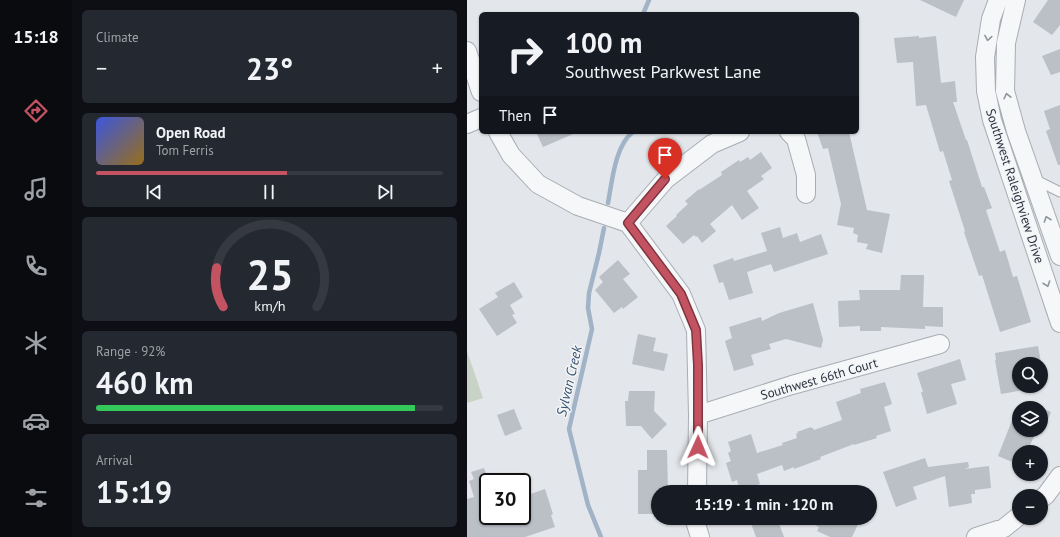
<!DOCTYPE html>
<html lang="en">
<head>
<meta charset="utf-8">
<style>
	:root { --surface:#171b24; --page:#242831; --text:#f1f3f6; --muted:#9ea1a6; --line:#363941; --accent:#c45362 }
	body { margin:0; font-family:"PT Sans",sans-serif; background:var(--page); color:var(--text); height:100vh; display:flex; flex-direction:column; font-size:15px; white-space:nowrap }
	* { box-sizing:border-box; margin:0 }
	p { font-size:13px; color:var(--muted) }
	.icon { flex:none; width:22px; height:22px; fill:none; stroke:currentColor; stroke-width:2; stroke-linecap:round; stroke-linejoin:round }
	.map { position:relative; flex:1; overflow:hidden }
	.side { display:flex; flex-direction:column; gap:10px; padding:10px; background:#0d0f14; width:395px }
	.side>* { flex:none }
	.guide { position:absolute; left:12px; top:12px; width:380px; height:122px; border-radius:6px; box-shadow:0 1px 3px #0004; background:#171b24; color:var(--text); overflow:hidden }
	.tools { position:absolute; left:545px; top:357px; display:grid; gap:8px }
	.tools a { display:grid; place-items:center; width:36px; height:36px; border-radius:50%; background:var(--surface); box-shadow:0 1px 3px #0004; font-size:20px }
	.speed { position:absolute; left:12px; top:473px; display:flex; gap:8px; font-size:20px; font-weight:700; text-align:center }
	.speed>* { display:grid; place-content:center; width:52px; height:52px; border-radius:50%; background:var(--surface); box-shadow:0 1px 3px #0004; line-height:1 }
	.speed .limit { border:2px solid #111; border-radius:6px; background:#fff; color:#111 }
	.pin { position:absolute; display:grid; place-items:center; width:34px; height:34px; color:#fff; margin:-41px -17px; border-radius:50% 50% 50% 0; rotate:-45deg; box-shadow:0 0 4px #0007 }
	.pin .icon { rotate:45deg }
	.me { position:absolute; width:44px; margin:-22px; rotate:1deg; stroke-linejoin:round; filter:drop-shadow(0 0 3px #0008) }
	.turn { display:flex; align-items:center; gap:14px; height:84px; padding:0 20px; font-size:18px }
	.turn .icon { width:52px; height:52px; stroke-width:2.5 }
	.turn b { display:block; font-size:28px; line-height:34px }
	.then { display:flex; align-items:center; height:38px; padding:0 20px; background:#0003; gap:8px; font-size:15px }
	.big { font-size:30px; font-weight:800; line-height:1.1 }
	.side .widget { flex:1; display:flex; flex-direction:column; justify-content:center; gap:6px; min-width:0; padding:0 14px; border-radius:6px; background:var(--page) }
	.side .dial { align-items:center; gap:0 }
	.dial svg { height:104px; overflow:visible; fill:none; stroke:var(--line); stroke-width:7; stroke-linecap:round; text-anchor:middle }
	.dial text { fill:var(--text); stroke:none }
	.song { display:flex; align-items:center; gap:12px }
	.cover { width:48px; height:48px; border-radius:6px; background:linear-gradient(135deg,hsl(230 70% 55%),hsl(40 70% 35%)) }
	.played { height:4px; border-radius:2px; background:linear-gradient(90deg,var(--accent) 55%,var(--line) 55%) }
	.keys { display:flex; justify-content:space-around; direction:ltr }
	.heat { display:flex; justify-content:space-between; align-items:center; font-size:22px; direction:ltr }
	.charge { height:6px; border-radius:3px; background:linear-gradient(90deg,#34c759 92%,var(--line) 0) }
	.trip { position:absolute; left:184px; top:485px; width:226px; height:40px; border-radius:20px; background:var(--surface); box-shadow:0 1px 3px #0004; font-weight:800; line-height:40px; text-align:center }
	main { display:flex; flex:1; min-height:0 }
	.menu { display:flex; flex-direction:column; width:72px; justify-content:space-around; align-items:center; background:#090b0e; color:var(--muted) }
	.menu .icon { width:28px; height:28px }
	.menu .current { color:var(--accent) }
	.menu b { font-size:18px; color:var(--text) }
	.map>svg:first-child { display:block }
</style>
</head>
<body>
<main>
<nav class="menu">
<b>15:18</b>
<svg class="icon current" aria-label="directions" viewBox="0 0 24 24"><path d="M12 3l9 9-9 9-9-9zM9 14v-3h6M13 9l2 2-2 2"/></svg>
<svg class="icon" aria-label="music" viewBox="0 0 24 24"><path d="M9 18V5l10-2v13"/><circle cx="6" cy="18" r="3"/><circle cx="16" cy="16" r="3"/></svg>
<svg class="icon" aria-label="phone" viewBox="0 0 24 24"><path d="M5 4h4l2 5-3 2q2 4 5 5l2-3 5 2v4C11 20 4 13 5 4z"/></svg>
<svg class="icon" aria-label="climate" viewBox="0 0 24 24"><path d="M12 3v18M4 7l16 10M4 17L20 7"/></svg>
<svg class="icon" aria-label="car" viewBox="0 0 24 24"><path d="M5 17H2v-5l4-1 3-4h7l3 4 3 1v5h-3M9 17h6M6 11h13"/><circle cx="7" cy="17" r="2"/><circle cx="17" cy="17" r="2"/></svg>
<svg class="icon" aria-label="filters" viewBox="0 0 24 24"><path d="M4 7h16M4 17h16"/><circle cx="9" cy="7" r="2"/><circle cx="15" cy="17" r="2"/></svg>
</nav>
<section class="side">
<div class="widget"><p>Climate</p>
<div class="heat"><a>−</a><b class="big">23°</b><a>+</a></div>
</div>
<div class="widget">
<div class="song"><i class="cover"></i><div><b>Open Road</b><p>Tom Ferris</p></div></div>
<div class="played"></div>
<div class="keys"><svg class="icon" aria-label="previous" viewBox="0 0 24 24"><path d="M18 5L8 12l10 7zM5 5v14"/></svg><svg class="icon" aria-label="pause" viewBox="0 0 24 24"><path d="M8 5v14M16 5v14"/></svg><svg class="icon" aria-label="next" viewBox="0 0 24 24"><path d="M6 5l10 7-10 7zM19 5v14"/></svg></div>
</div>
<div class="widget dial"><svg viewBox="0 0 100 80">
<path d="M14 69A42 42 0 1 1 86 69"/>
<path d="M14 69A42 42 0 0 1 9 39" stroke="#c45362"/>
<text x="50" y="56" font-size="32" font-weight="700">25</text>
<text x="50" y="72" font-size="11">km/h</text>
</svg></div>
<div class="widget"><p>Range · 92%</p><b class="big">460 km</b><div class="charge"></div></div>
<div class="widget"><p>Arrival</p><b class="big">15:19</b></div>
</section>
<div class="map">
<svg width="593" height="537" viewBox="0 0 593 537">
	<rect width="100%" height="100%" fill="#e3e6ea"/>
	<path fill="#c8d3c5" d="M0 351 16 398 0 403Z"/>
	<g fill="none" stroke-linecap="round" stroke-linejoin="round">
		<path stroke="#a1b3c7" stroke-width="4.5" d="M176 14 182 0
			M141 203C145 182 148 145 166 132
			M134 537 121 505 102 429 125 329 121 308 122 293 132 253 137 228"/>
	</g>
	<path fill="#bbbfc6" d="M453 0H497L489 17Z
		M581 0H593V25L585 35 566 22Z
		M452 36V38L469 36 474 83 488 81 490 102H486L499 140H500L515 187H517L525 208 519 210 533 252 538 250 546 277 550 276 564 322 533 332 515 275 512 276 497 232 498 231 482 181 485 180 476 151 473 152 459 105 449 106 446 62 430 63 427 38Z
		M593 49V72L584 75 575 56Z
		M593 105V165H591L579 131 583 129 577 111Z
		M69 132H111L76 147Z
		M350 132H382L400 210 423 214 415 253 399 249 401 244 390 242 391 235 386 233 387 228 370 225 374 204 361 148 356 149Z
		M294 152 305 168 294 176 297 179 280 191 292 208 275 220 265 205 243 224 249 231 235 243 230 236 229 237 227 235 216 244 199 226 210 216 209 215 221 204 218 201 232 189V190L255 175 254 172 272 160 273 162 281 157 283 160Z
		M313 227 316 238 330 233 333 242 354 234 361 254 307 272 304 264 280 272 286 293 262 300 256 282 252 283 246 265 266 258 267 261 300 251 294 233Z
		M151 260 163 274 156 279 171 297 156 309 155 307 147 313 128 290 136 282 132 277Z
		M434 275H457L456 307H476V327L458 326V329L414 327V331H393V326L372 327 371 301 393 300 392 290H433Z
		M47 282 56 297 43 305 48 314 45 315 50 323 30 336 12 309 31 297 28 293Z
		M346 303 356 340 354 348 319 339 302 344 304 349 284 355 287 365 267 371 258 341 265 338 262 327 294 317 295 321 312 313Z
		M171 334 189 338 186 351 201 354 197 371 165 364Z
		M571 346 575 368H574V364H552V386H562V389L534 394 528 360H529L528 353Z
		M493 359 499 380 484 384 490 404 460 414 454 392H456L450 373Z
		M418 382 425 404 417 407 424 431 409 436 410 438 387 445V444L353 457 354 459 327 469V467L317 471 315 465 290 474 293 484 273 491 270 480 265 482 259 463 264 461 261 453 264 451 261 442 284 434 290 453 316 445 315 443 330 438 329 434 331 433 330 432 344 427V428H346L347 430 375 420 369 402 394 393 393 389Z
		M162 391H188L187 411 200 424 185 439 174 426H159L158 401H161Z
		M564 403 584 412 575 434 569 432 560 452H552V465L531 456 546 418 552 420V430H574V408H562Z
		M47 409 55 429 38 436 30 415Z
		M180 450H200L201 492H191V514H171V470H180Z
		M458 458 461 467 501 462 502 467 498 469 522 466 524 488 508 490V494H504L505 503 482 507 478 476 446 487 450 499 429 507 416 472Z
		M17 468 21 479V516H62L55 497 78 489 86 514 84 515 88 527 58 537H0V499L7 497 2 481 7 479 4 472Z
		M282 518H310L317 537H289Z
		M334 518H394L385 537H363L350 531 352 527Z"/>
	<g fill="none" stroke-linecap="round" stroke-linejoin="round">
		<defs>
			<path id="lane" d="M567 179 593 192"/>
			<path id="street" d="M531 0 524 19 518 57 519 91 525 120 593 323
				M549 0 539 43 538 91 549 131 593 256
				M0 51 14 92
				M0 124 14 118
				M31 132 44 155 71 184 111 206 161 223 214 294 229 330 231 415 230 492
				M322 132 329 139 339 175V194
				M161 223 199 179 245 144 273 132
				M231 415 325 385 473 344
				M574 499 579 495 593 476
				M229 518V524L233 537
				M509 537 537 528 552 516"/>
		</defs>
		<use href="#lane" stroke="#a8adb4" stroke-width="11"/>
		<use href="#street" stroke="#a8adb4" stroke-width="20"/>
		<use href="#lane" stroke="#f5f7f9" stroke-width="9"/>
		<use href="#street" stroke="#f5f7f9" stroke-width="18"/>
	</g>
	<defs><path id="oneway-chevron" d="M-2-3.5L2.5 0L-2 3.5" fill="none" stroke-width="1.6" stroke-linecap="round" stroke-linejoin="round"/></defs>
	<g stroke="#90959d">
		<use href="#oneway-chevron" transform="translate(521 38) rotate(99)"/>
		<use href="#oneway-chevron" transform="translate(540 96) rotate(-103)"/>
		<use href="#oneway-chevron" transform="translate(580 219) rotate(-109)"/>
		<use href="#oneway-chevron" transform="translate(580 284) rotate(71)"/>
	</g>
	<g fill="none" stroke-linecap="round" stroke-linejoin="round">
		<defs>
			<path id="route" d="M198 179 161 223 214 294 229 330 231 365V447"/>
		</defs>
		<use href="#route" stroke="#7f3640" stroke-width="10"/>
		<use href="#route" stroke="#c45362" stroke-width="7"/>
	</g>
	<g text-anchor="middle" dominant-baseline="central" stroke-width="3" stroke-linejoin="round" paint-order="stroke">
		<g font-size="13" fill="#2c3341" stroke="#f3f5f7">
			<text transform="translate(548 186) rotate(72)">Southwest Raleighview Drive</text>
			<text transform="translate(352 379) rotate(-16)">Southwest 66th Court</text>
		</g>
		<g font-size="14" font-style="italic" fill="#395272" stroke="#f3f5f7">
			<text transform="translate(102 381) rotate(-77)">Sylvan Creek</text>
		</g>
	</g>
</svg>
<div class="tools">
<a><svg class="icon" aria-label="search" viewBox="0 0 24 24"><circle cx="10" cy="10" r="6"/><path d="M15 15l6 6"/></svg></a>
<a><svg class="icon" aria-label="layers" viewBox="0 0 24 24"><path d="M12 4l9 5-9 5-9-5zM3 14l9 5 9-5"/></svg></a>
<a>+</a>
<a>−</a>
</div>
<div class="speed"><div class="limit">30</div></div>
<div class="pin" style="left:198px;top:179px;background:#d93025"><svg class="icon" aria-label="arrive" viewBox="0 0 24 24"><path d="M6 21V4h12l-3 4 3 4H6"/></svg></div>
<svg class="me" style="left:231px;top:447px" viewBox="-20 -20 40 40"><path d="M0-17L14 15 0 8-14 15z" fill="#c45362" stroke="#fff" stroke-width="4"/></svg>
<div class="trip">15:19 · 1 min · 120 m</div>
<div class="guide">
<div class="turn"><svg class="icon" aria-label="right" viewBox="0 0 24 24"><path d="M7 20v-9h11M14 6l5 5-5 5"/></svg><div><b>100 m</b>Southwest Parkwest Lane</div></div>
<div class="then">Then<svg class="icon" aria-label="arrive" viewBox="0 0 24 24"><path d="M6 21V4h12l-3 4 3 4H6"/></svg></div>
</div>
</div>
</main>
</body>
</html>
